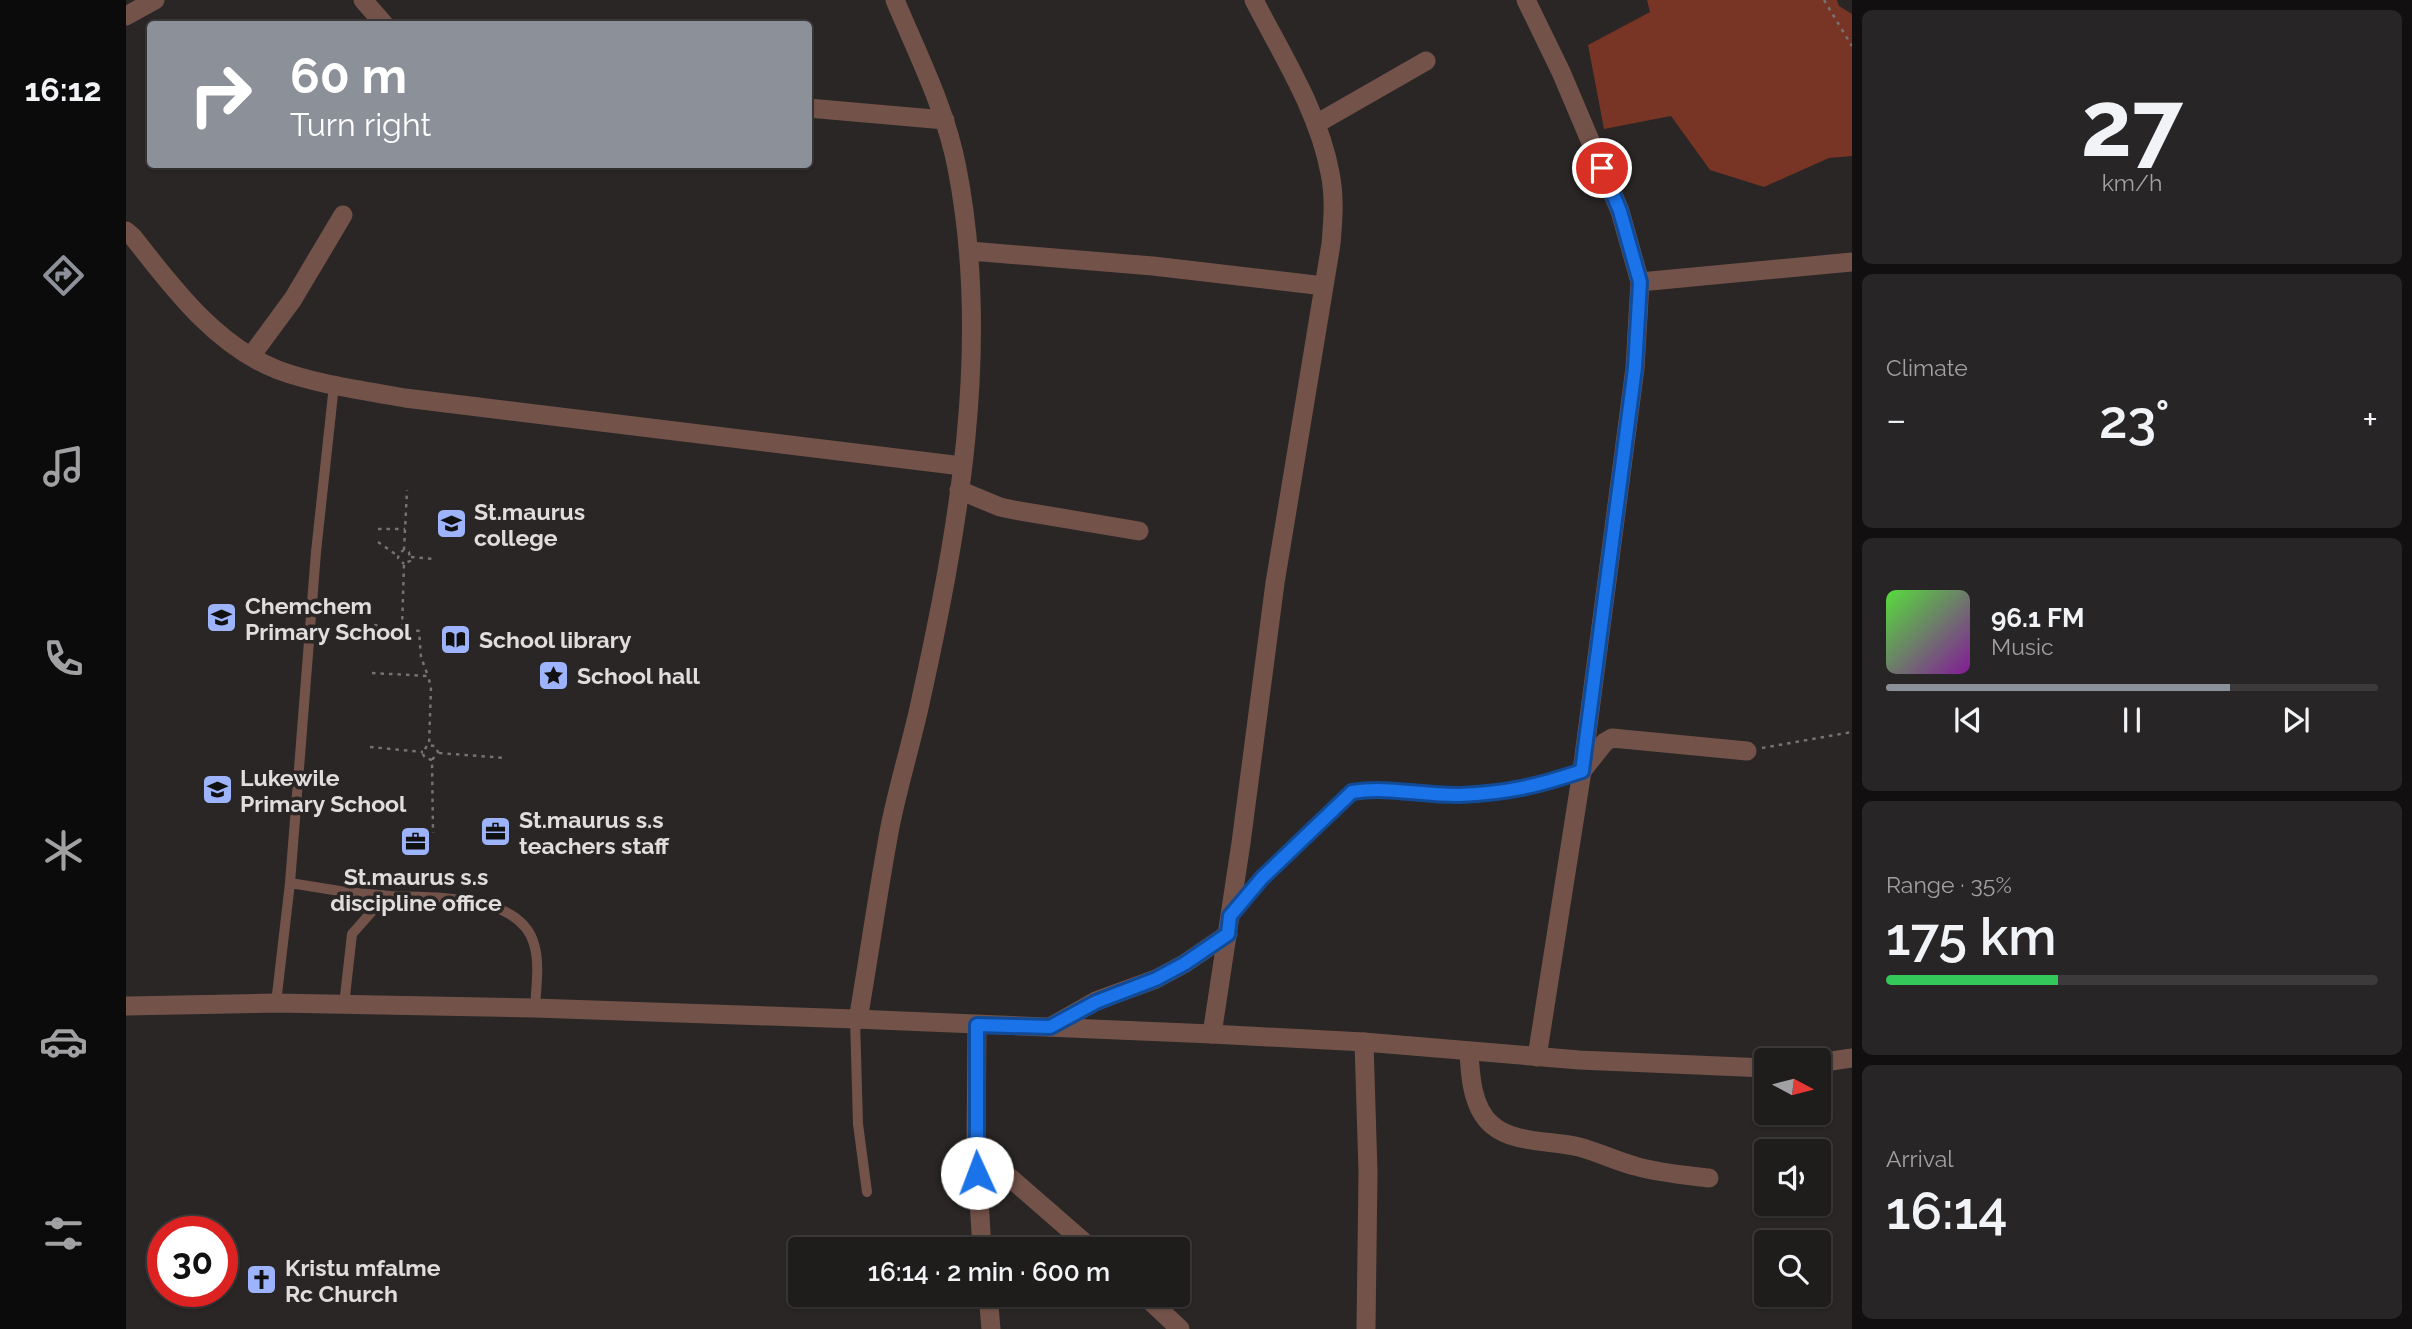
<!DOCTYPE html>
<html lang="en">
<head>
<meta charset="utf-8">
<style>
	:root { --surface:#1f1c1c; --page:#272525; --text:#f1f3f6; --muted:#a1a1a3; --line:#3c3a3b; --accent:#8c9099 }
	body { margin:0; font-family:Raleway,sans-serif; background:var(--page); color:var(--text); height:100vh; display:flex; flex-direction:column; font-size:26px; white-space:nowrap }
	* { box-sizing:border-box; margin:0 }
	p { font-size:23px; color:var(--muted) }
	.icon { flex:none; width:38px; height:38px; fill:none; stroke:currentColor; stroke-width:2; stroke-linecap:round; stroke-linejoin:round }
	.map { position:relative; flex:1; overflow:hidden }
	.panel { display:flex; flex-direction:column; gap:10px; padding:10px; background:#110f0f; width:560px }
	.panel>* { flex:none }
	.guide { position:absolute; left:21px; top:21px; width:665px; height:147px; border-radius:7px; box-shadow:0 2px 5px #0004,0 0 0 2px var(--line); background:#8c9099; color:#fff; overflow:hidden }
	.needle { width:46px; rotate:97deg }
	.buttons { position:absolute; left:1628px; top:1048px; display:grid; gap:14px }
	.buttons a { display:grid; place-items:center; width:77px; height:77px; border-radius:7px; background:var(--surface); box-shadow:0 2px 5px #0004,0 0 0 2px var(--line); font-size:35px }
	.speed { position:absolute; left:21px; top:1216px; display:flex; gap:14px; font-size:35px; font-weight:700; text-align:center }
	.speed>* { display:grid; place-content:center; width:91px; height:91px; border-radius:50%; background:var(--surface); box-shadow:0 2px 5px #0004,0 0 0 2px var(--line); line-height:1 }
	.speed .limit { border:10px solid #d22; background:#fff; color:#111 }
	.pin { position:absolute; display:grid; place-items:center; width:60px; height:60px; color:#fff; margin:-30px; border:4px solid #fff; border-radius:50%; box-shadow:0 2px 7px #0007 }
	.me { position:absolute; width:77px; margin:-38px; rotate:358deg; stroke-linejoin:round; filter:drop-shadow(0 0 5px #0008) }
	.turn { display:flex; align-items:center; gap:24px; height:147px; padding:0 28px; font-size:32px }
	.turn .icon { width:91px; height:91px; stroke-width:2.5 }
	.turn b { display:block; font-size:49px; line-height:60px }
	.big { font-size:52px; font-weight:600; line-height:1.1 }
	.panel .card { flex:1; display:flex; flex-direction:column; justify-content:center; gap:10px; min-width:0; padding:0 24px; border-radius:10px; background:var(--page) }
	.panel .dial { align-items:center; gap:0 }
	.dial b { font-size:91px; line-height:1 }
	.song { display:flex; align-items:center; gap:21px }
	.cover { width:84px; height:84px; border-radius:10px; background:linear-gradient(135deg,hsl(110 70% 55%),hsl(290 70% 35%)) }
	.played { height:7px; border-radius:4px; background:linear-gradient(90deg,var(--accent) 70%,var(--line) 70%) }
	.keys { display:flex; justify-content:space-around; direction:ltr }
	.heat { display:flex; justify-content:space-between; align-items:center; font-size:38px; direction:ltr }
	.charge { height:10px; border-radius:5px; background:linear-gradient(90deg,#34c759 35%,var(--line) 0) }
	.trip { position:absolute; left:662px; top:1237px; width:402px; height:70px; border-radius:7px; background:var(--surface); box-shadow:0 2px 5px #0004,0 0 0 2px var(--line); font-weight:600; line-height:70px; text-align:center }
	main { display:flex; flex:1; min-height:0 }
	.tabs { display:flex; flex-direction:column; width:126px; justify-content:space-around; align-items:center; background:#0c0b0b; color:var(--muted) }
	.tabs .icon { width:49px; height:49px }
	.tabs .selected { color:var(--accent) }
	.tabs b { font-size:32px; color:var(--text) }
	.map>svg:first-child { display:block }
</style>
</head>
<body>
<main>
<nav class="tabs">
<b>16:12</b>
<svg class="icon selected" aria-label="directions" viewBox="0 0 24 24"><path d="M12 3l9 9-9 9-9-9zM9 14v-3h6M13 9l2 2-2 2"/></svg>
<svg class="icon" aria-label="music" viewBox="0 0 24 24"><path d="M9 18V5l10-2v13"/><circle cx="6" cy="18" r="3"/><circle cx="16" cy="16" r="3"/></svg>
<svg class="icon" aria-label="phone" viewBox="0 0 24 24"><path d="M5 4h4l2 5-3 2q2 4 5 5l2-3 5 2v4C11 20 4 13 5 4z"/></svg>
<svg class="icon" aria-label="climate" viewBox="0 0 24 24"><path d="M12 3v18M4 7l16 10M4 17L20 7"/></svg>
<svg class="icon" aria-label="car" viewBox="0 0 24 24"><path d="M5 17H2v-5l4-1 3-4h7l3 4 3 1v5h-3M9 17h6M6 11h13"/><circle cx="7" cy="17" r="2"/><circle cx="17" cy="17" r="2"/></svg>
<svg class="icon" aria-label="filters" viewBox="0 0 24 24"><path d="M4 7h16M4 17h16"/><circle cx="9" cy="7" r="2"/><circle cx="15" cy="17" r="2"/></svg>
</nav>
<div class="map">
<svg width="1726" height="1329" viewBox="0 0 1726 1329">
	<rect width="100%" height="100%" fill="#292625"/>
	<path fill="#783424" d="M1521 0H1711L1713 6 1726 14V156L1703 158 1638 187 1584 170 1545 116 1478 129 1462 45 1524 12Z"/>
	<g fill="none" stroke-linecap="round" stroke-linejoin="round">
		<path stroke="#757271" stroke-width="2.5" stroke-dasharray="3.5 5" stroke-linecap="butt" d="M1698 0 1726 46
			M252 529H279
			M252 542 272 556
			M278 550 281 490
			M285 557 308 559
			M248 625 293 631 295 657 302 676
			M276 628 278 564 284 561 283 552 278 550 273 553 272 558 278 564
			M246 673 302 676 305 687 303 745
			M244 747 297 752
			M1636 748 1726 732
			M313 753 379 758
			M306 760 299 758 297 754 301 745 309 746 312 752 306 760 307 833"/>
		<path stroke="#735249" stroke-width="10" d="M164 883 220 892 265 896
			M1109 910 1136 878 1226 792 1286 791 1335 795 1371 793 1409 787 1456 771
			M150 1003 164 883 190 552 208 385
			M218 1005 226 934 249 908 265 896C307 898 394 893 408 944 414 963 410 988 409 1008
			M729 1019 732 1124 741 1192"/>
		<path stroke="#735249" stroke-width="19" d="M237 0 258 24
			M1400 0 1435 72 1494 211 1514 282 1509 368 1456 771 1411 1057
			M0 16 29 0
			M682 108 819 120
			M1190 124 1300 61
			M0 231 7 237C46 287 90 346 152 370 193 385 237 390 279 398L836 466
			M844 251 1027 266 1198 286
			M1514 282 1726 262
			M125 356 167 299 217 215
			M833 490 874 507 888 510 1013 531
			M1456 771 1479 742 1486 738 1621 751
			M732 1020C743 956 752 891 764 827 772 787 784 748 793 708 832 532 866 348 831 168 820 110 792 55 769 0
			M851 1025 850 1148 856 1250
			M924 1027 970 1001 1030 979 1058 964 1102 934
			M1086 1034 1115 843 1149 583 1205 244C1207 220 1209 197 1204 173 1193 112 1156 55 1128 0
			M1238 1042 1242 1172 1240 1329
			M1343 1051C1344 1075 1346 1108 1366 1125 1388 1144 1426 1140 1453 1147 1472 1152 1490 1161 1509 1166 1533 1173 1558 1175 1583 1178
			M850 1148 967 1250
			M862 1295 865 1329
			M1018 1295 1054 1329"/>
		<path stroke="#735249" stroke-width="19" d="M0 1006 150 1003 409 1008 729 1019 1086 1034 1238 1042 1453 1060 1640 1068
			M1692 1063 1726 1058"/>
	</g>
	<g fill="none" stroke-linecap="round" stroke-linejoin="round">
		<defs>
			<path id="route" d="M851 1173V1025L924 1027 970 1002 1030 979 1058 964 1102 934 1104 916 1136 878 1226 792C1262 786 1298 796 1334 795 1381 793 1412 786 1456 771L1509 368 1514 282 1494 211 1476 168"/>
		</defs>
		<use href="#route" stroke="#114b97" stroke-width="18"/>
		<use href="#route" stroke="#1a73e8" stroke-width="12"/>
	</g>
	<defs>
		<symbol id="university-square" viewBox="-11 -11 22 22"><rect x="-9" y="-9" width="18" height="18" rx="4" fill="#9db4fd" stroke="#292625"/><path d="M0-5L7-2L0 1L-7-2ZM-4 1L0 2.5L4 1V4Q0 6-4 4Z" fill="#111"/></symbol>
		<symbol id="school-square" viewBox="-11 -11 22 22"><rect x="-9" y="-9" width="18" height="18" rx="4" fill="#9db4fd" stroke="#292625"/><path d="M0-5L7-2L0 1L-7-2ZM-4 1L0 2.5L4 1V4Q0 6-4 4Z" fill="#111"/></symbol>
		<symbol id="library-square" viewBox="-11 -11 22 22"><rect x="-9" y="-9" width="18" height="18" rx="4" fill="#9db4fd" stroke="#292625"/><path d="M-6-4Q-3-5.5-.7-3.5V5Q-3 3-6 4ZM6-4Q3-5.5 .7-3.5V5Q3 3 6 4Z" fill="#111"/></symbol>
		<symbol id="sight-square" viewBox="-11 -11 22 22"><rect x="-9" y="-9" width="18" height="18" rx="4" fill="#9db4fd" stroke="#292625"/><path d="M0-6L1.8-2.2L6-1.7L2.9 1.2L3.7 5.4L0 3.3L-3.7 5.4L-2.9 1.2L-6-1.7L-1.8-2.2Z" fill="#111"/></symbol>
		<symbol id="office-square" viewBox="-11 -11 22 22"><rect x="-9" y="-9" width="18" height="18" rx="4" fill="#9db4fd" stroke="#292625"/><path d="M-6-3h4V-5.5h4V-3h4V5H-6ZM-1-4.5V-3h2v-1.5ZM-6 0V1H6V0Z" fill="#111"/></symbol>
		<symbol id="church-square" viewBox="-11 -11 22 22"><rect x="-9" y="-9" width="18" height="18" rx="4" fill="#9db4fd" stroke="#292625"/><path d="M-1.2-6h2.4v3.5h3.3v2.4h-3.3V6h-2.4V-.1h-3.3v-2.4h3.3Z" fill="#111"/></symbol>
	</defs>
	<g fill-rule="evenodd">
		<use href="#university-square" x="308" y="506" width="35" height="35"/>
		<use href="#school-square" x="78" y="600" width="35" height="35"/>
		<use href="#library-square" x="312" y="622" width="35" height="35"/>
		<use href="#sight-square" x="410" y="658" width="35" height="35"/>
		<use href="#school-square" x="74" y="772" width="35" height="35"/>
		<use href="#office-square" x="352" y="814" width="35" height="35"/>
		<use href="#office-square" x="272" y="824" width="35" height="35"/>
		<use href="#church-square" x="118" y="1262" width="35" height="35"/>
	</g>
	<g text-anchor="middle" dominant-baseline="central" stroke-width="7" stroke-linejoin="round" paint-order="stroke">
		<g font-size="23" font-weight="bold" fill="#e0dddd" stroke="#292625" text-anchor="start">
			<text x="348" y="511">St.maurus<tspan x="348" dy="26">college</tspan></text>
			<text x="119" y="605">Chemchem<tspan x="119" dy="26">Primary School</tspan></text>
			<text x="353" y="639">School library</text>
			<text x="451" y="675">School hall</text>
			<text x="114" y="777">Lukewile<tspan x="114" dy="26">Primary School</tspan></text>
			<text x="393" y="819">St.maurus s.s<tspan x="393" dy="26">teachers staff</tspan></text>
			<text x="290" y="876" text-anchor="middle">St.maurus s.s<tspan x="290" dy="26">discipline office</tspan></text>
			<text x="159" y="1267">Kristu mfalme<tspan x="159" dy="26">Rc Church</tspan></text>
		</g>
	</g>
</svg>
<div class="buttons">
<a><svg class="needle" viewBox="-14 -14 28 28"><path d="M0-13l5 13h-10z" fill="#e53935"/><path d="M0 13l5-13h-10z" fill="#a1a1a3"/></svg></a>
<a><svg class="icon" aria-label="sound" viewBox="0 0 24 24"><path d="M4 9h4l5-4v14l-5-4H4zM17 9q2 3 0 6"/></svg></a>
<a><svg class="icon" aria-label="search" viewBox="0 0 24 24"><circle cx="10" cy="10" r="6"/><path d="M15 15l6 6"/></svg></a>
</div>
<div class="speed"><div class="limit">30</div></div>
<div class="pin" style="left:1476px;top:168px;background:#d93025"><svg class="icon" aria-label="arrive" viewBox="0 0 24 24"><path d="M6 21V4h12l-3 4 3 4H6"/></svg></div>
<svg class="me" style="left:851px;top:1173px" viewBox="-20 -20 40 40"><circle r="19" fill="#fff"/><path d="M0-13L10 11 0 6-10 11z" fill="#1a73e8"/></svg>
<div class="trip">16:14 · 2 min · 600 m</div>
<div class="guide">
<div class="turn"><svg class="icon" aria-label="right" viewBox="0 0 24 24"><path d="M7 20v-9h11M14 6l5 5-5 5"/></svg><div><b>60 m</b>Turn right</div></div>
</div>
</div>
<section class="panel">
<div class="card dial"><b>27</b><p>km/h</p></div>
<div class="card"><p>Climate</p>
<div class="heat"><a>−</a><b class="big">23°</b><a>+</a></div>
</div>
<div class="card">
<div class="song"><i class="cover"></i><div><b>96.1 FM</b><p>Music</p></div></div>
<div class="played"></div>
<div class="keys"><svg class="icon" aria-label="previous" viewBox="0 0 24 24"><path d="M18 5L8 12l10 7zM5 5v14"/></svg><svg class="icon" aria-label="pause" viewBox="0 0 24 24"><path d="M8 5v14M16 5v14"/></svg><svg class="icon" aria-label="next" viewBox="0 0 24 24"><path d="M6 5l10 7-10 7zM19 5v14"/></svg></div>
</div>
<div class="card"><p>Range · 35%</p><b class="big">175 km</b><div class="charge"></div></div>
<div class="card"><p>Arrival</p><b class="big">16:14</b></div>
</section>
</main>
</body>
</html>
